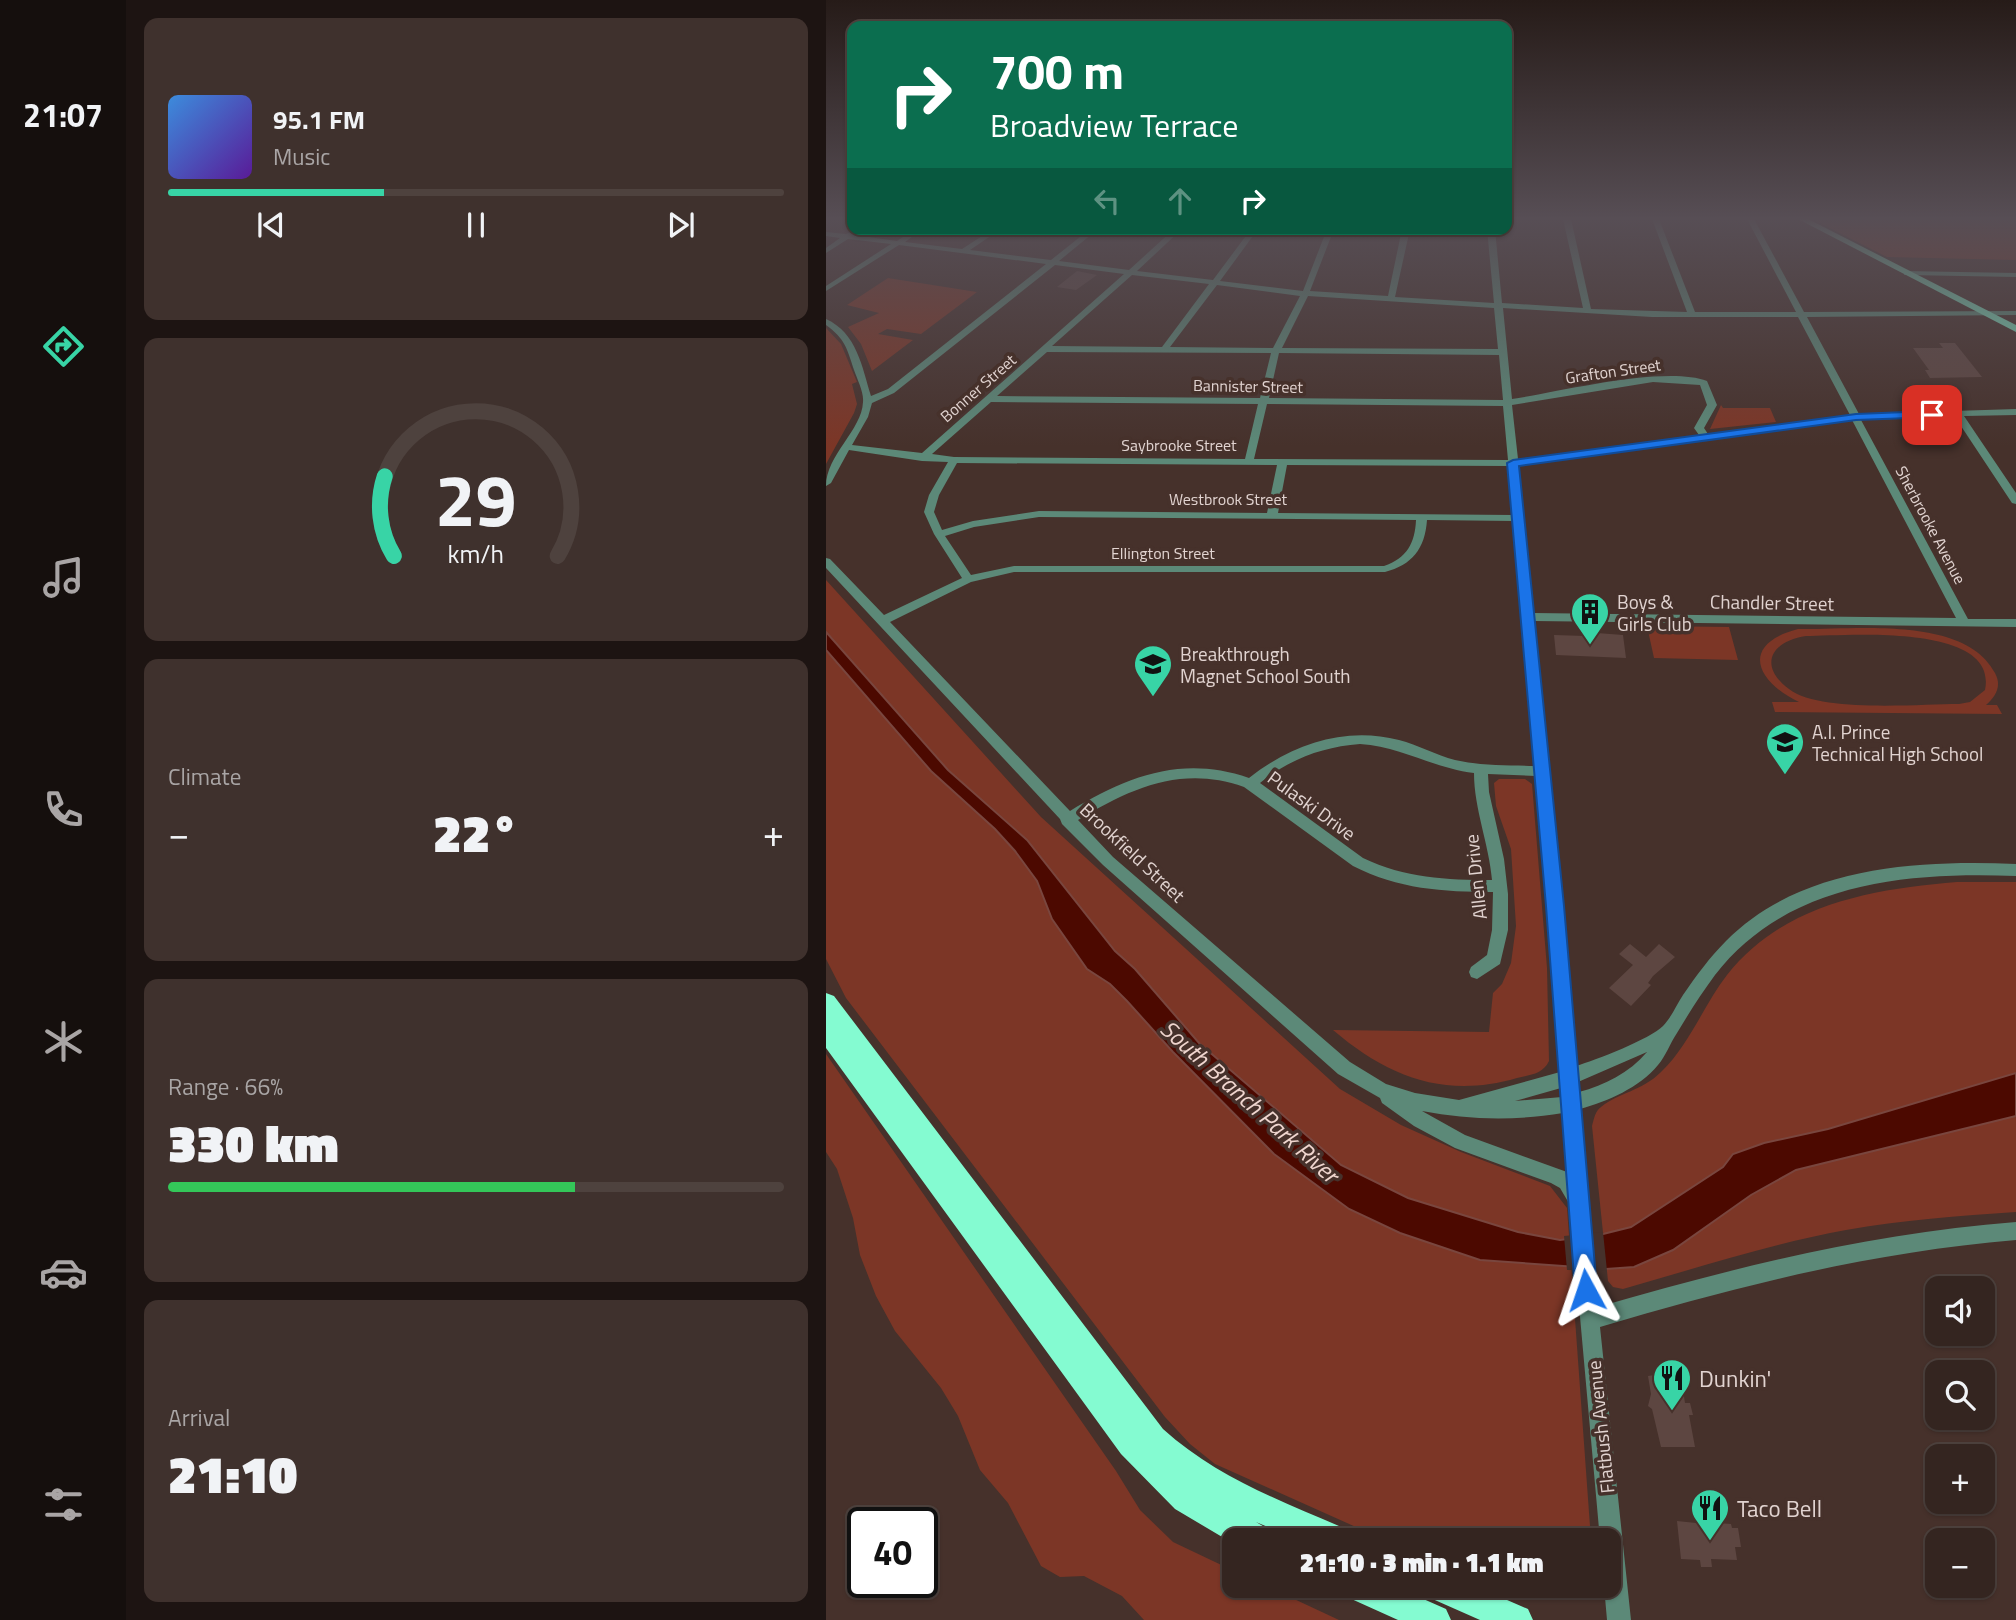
<!DOCTYPE html>
<html lang="en">
<head>
<meta charset="utf-8">
<style>
	:root { --surface:#342520; --page:#3f312d; --text:#f1f3f6; --muted:#a9a5a5; --line:#4e423e; --accent:#38d4a6 }
	body { margin:0; font-family:"Titillium Web",sans-serif; background:var(--page); color:var(--text); height:100vh; display:flex; flex-direction:column; font-size:26px; white-space:nowrap }
	* { box-sizing:border-box; margin:0 }
	p { font-size:23px; color:var(--muted) }
	.icon { flex:none; width:38px; height:38px; fill:none; stroke:currentColor; stroke-width:2; stroke-linecap:round; stroke-linejoin:round }
	.map { position:relative; flex:1; overflow:hidden }
	.details { display:flex; flex-direction:column; gap:18px; padding:18px; background:#1d1412; width:700px }
	.details>* { flex:none }
	.guide { position:absolute; left:21px; top:21px; width:665px; height:214px; border-radius:14px; box-shadow:0 2px 5px #0004,0 0 0 2px var(--line); background:#0b6e4f; color:#fff; overflow:hidden }
	.controls { position:absolute; left:1099px; top:1276px; display:grid; gap:14px }
	.controls a { display:grid; place-items:center; width:70px; height:70px; border-radius:14px; background:var(--surface); box-shadow:0 2px 5px #0004,0 0 0 2px var(--line); font-size:35px }
	.speed { position:absolute; left:21px; top:1507px; display:flex; gap:14px; font-size:35px; font-weight:700; text-align:center }
	.speed>* { display:grid; place-content:center; width:91px; height:91px; border-radius:50%; background:var(--surface); box-shadow:0 2px 5px #0004,0 0 0 2px var(--line); line-height:1 }
	.speed .limit { border:4px solid #111; border-radius:10px; background:#fff; color:#111 }
	.pin { position:absolute; display:grid; place-items:center; width:60px; height:60px; color:#fff; margin:-30px; border-radius:14px; box-shadow:0 4px 10px #0006 }
	.me { position:absolute; width:77px; margin:-38px; rotate:355deg; stroke-linejoin:round; filter:drop-shadow(0 0 5px #0008) }
	.turn { display:flex; align-items:center; gap:24px; height:147px; padding:0 28px; font-size:32px }
	.turn .icon { width:91px; height:91px; stroke-width:2.5 }
	.turn b { display:block; font-size:49px; line-height:60px }
	.lanes { display:flex; align-items:center; height:66px; padding:0 28px; background:#0003; justify-content:center; gap:35px; direction:ltr }
	.lanes .off { opacity:.35 }
	.big { font-size:52px; font-weight:800; line-height:1.1 }
	.details .card { flex:1; display:flex; flex-direction:column; justify-content:center; gap:10px; min-width:0; padding:0 24px; border-radius:14px; background:var(--page) }
	.details .dial { align-items:center; gap:0 }
	.dial svg { height:182px; overflow:visible; fill:none; stroke:var(--line); stroke-width:7; stroke-linecap:round; text-anchor:middle }
	.dial text { fill:var(--text); stroke:none }
	.song { display:flex; align-items:center; gap:21px }
	.cover { width:84px; height:84px; border-radius:10px; background:linear-gradient(135deg,hsl(210 70% 55%),hsl(270 70% 35%)) }
	.played { height:7px; border-radius:4px; background:linear-gradient(90deg,var(--accent) 35%,var(--line) 35%) }
	.keys { display:flex; justify-content:space-around; direction:ltr }
	.heat { display:flex; justify-content:space-between; align-items:center; font-size:38px; direction:ltr }
	.charge { height:10px; border-radius:5px; background:linear-gradient(90deg,#34c759 66%,var(--line) 0) }
	.trip { position:absolute; left:396px; top:1528px; width:399px; height:70px; border-radius:14px; background:var(--surface); box-shadow:0 2px 5px #0004,0 0 0 2px var(--line); font-weight:800; line-height:70px; text-align:center }
	main { display:flex; flex:1; min-height:0 }
	.tabs { display:flex; flex-direction:column; width:126px; justify-content:space-around; align-items:center; background:#150f0d; color:var(--muted) }
	.tabs .icon { width:49px; height:49px }
	.tabs .current { color:var(--accent) }
	.tabs b { font-size:32px; color:var(--text) }
	.map>svg:first-child { display:block }
</style>
</head>
<body>
<main>
<nav class="tabs">
<b>21:07</b>
<svg class="icon current" aria-label="directions" viewBox="0 0 24 24"><path d="M12 3l9 9-9 9-9-9zM9 14v-3h6M13 9l2 2-2 2"/></svg>
<svg class="icon" aria-label="music" viewBox="0 0 24 24"><path d="M9 18V5l10-2v13"/><circle cx="6" cy="18" r="3"/><circle cx="16" cy="16" r="3"/></svg>
<svg class="icon" aria-label="phone" viewBox="0 0 24 24"><path d="M5 4h4l2 5-3 2q2 4 5 5l2-3 5 2v4C11 20 4 13 5 4z"/></svg>
<svg class="icon" aria-label="climate" viewBox="0 0 24 24"><path d="M12 3v18M4 7l16 10M4 17L20 7"/></svg>
<svg class="icon" aria-label="car" viewBox="0 0 24 24"><path d="M5 17H2v-5l4-1 3-4h7l3 4 3 1v5h-3M9 17h6M6 11h13"/><circle cx="7" cy="17" r="2"/><circle cx="17" cy="17" r="2"/></svg>
<svg class="icon" aria-label="filters" viewBox="0 0 24 24"><path d="M4 7h16M4 17h16"/><circle cx="9" cy="7" r="2"/><circle cx="15" cy="17" r="2"/></svg>
</nav>
<section class="details">
<div class="card">
<div class="song"><i class="cover"></i><div><b>95.1 FM</b><p>Music</p></div></div>
<div class="played"></div>
<div class="keys"><svg class="icon" aria-label="previous" viewBox="0 0 24 24"><path d="M18 5L8 12l10 7zM5 5v14"/></svg><svg class="icon" aria-label="pause" viewBox="0 0 24 24"><path d="M8 5v14M16 5v14"/></svg><svg class="icon" aria-label="next" viewBox="0 0 24 24"><path d="M6 5l10 7-10 7zM19 5v14"/></svg></div>
</div>
<div class="card dial"><svg viewBox="0 0 100 80">
<path d="M14 69A42 42 0 1 1 86 69"/>
<path d="M14 69A42 42 0 0 1 10 34" stroke="#38d4a6"/>
<text x="50" y="56" font-size="32" font-weight="700">29</text>
<text x="50" y="72" font-size="11">km/h</text>
</svg></div>
<div class="card"><p>Climate</p>
<div class="heat"><a>−</a><b class="big">22°</b><a>+</a></div>
</div>
<div class="card"><p>Range · 66%</p><b class="big">330 km</b><div class="charge"></div></div>
<div class="card"><p>Arrival</p><b class="big">21:10</b></div>
</section>
<div class="map">
<svg width="1190" height="1620" viewBox="0 0 1190 1620">
	<rect width="100%" height="100%" fill="#46312b"/>
	<path fill="#7c3626" fill-rule="evenodd" d="M986 219H1190V260L1061 257Z
		M62 278 151 292 95 334 61 329 52 334 87 340 46 371 35 344 22 327 53 313 21 305Z
		M0 328 15 344 31 382 26 384 31 404 28 413 0 464Z
		M895 405 897 408H944L950 422 884 429Z
		M0 580 215 817 514 1089 575 1125 635 1152 724 1186 741 1208 765 1540H559L389 1464 364 1444 339 1417 20 998 0 959Z
		M821 626 903 627 912 660 828 658Z
		M972 629C1027 630 1139 615 1169 673 1176 686 1170 696 1160 705H1171L1176 714 949 712 946 702H973C929 681 914 644 972 629ZM980 636C1018 636 1173 622 1159 690L1144 702 1133 704C1092 704 994 713 963 689 931 665 946 641 980 636Z
		M673 779H699L706 784 721 968 723 1061C717 1074 704 1075 691 1078 619 1099 562 1077 507 1030L663 1032 667 993 676 984 685 963 690 926 685 849 670 806 668 783Z
		M1131 882H1190V1212C1133 1216 1076 1220 1020 1230 944 1244 871 1268 797 1289L787 1287 782 1281 766 1126C768 1119 769 1111 775 1107 792 1093 816 1091 835 1072 864 1044 877 1006 901 975 957 904 1046 889 1131 882Z
		M0 1054 290 1471 314 1510 347 1542 408 1571V1586H440L513 1620H318L296 1596 258 1576 234 1577 215 1566 182 1503 154 1470 132 1416 115 1388 69 1331 50 1296 34 1255 27 1218 11 1169 0 1152Z
		M680 1586H751C733 1605 701 1595 680 1586Z"/>
	<path fill="#4c0900" stroke="#79463e" stroke-width="2" d="M0 632 122 770 201 840 289 951 309 969 373 1043 515 1165 582 1198 692 1232 734 1240 773 1235 805 1227 897 1167 907 1154 938 1143 1002 1129 1190 1073V1116L970 1170 925 1195 847 1250 808 1267 780 1269 654 1260 574 1233 523 1209 448 1154 347 1052 301 1001 284 984 261 969 226 919 211 881 189 851 169 829 105 771 0 650Z"/>
	<path fill="#46312b" d="M777 1232 781 1271 741 1270 738 1236Z"/>
	<path fill="#5d4641" d="M251 271 271 275 250 290 231 287Z
		M1113 343H1129L1156 377 1104 378 1099 370H1103L1087 348H1117Z
		M758 632 797 635 800 658 730 655 728 635 759 636Z
		M804 944 820 957 833 944 849 957 827 976 822 983 825 985 805 1006 783 988 807 965 793 954Z
		M854 1371 859 1403H864L867 1415H863L869 1447H835L826 1409 822 1406 825 1394 822 1376Z
		M869 1506H875L878 1522 905 1524 906 1528H912L915 1547H909L911 1560 885 1559 886 1567H875L874 1560 855 1559 851 1521 870 1523Z"/>
	<g fill="none" stroke-linecap="round" stroke-linejoin="round">
		<path fill="#5c8978" fill-rule="evenodd" d="M737 219H745L765 309 861 312 826 219H833L869 312H970L921 219H928L978 312 1190 311V315L981 317 1033 414 1190 409V415L1138 416 1190 493V504L1186 503 1129 417 1035 420 1142 619H1190V627L708 621 750 1066C770 1060 824 1039 837 1026 845 1018 851 1004 857 995 870 976 884 957 900 941 974 866 1092 860 1190 864V876C1081 872 961 882 889 975 875 994 863 1013 851 1033 844 1043 840 1056 832 1065 813 1088 782 1101 754 1109L772 1307C910 1267 1046 1233 1190 1222V1240C1046 1252 912 1286 774 1327L805 1620H781L778 1586H782V1540H774L744 1205 734 1188 725 1183 629 1148 588 1126 556 1103 554 1098 512 1074 277 865 236 824 234 819 0 568V558L4 559 58 615 136 578 108 534 98 512 103 495 122 462 96 461 23 450 5 483 0 486C0 455 36 430 37 402 38 392 31 379 28 370 21 348 19 339 0 325V319C31 333 36 367 45 396L62 389 220 264 73 245 0 291V286L65 244 22 239 0 253V248L14 238 0 236V232L20 234 25 232 28 235 71 241 89 229H97L79 242 136 249 167 229H175L144 250 225 260 264 229H272L233 261 303 270 348 229H356L311 271 387 280 425 229H432L394 281 477 291 501 229H508L484 291 562 296 576 229H584L569 297 668 303 661 229H669L676 303 757 308ZM229 265 298 274 96 453 26 445 42 417 46 403 68 393ZM306 275 383 284 336 347 226 346ZM391 285 474 296 447 348 344 347ZM482 296 668 308 672 349 456 348ZM677 308 826 317H972L1024 415 882 434 878 428 891 405 881 381C839 365 733 392 686 399ZM221 352 445 353 434 398 171 396ZM453 353 673 355 677 400 443 398ZM827 382 874 385 881 405 868 428 873 435 692 459 686 405ZM165 402 432 404 419 459 128 457 106 454ZM441 404 677 406 682 460 428 459ZM1026 420 1130 618 707 613 692 465ZM131 463 451 465 441 513 213 511 147 521 116 530 108 512 113 495ZM461 465 682 466 687 515 452 513ZM213 517 590 520C589 543 581 558 558 566H188L145 575 119 536 148 527ZM601 520 687 521 709 766C683 765 655 766 629 760 610 755 592 745 573 740 519 726 466 744 423 778 356 755 302 776 244 811L64 622 145 582 188 572H559C586 565 599 549 601 520ZM534 744C576 747 607 768 648 773 648 809 663 844 666 880 620 880 579 878 537 858L434 783C464 759 496 747 534 744ZM662 774 710 776 734 1072 633 1100 589 1093 560 1084 524 1062 287 857 252 820C305 788 356 765 418 787L527 866C572 889 617 892 667 892L666 930 661 955 645 967 643 972 645 977 651 979 674 964 682 930V894L678 859 663 792ZM821 1052C803 1073 779 1085 753 1092L752 1082ZM735 1088 736 1097 689 1101ZM596 1111C643 1120 689 1121 737 1113L741 1172 639 1135Z
			M1078 271 1190 273V277L1081 275H1078Z"/>
		<path fill="#7adbb8" fill-rule="evenodd" d="M972 219H982L1190 325V332Z"/>
		<path fill="#84fbd1" fill-rule="evenodd" d="M0 993 8 996 337 1429C390 1477 455 1501 520 1529L525 1540H472L430 1522 442 1529 447 1540H408V1544L349 1509 295 1454 0 1048Z
			M516 1586H568L620 1609 625 1620H572L521 1597Z
			M597 1586H649L702 1609 707 1620H654L602 1597Z"/>
	</g>
	<linearGradient id="sky" x2="0" y2="1"><stop stop-color="#261b18"/><stop offset="0.49" stop-color="#574e55"/><stop offset="1" stop-color="#574e55" stop-opacity="0"/></linearGradient>
	<rect width="1190" height="446" fill="url(#sky)"/>
	<path fill="#1a73e8" stroke="#114b97" stroke-width="2" d="M1106 411 1110 412V417L1030 420 693 466 738 906 771 1290 768 1297 760 1301 752 1297 749 1290 720 906 681 463 687 460 1030 414Z"/>
	<defs>
		<symbol id="building-pin" viewBox="-11 -11 22 30"><path d="M0 17L-7.5 6A9.5 9.5 0 1 1 7.5 6Z" fill="#38d4a6" stroke="#46312b"/><path d="M-4-6H4V6H1V3H-1V6H-4ZM-2.5-4.3h1.7v1.8h-1.7ZM.8-4.3h1.7v1.8H.8ZM-2.5-1h1.7V.8h-1.7ZM.8-1h1.7V.8H.8Z" fill="#111"/></symbol>
		<symbol id="school-pin" viewBox="-11 -11 22 30"><path d="M0 17L-7.5 6A9.5 9.5 0 1 1 7.5 6Z" fill="#38d4a6" stroke="#46312b"/><path d="M0-5L7-2L0 1L-7-2ZM-4 1L0 2.5L4 1V4Q0 6-4 4Z" fill="#111"/></symbol>
		<symbol id="restaurant-pin" viewBox="-11 -11 22 30"><path d="M0 17L-7.5 6A9.5 9.5 0 1 1 7.5 6Z" fill="#38d4a6" stroke="#46312b"/><path d="M-5-6h1v4h1v-4h1v4h1v-4h1v5L-1.5 .5V6h-2V.5L-5-1ZM5-6V6H3V1.5H1.5Q1.5-4 5-6Z" fill="#111"/></symbol>
	</defs>
	<g fill-rule="evenodd">
		<use href="#building-pin" x="742" y="590" width="44" height="60"/>
		<use href="#school-pin" x="305" y="642" width="44" height="60"/>
		<use href="#school-pin" x="937" y="720" width="44" height="60"/>
		<use href="#restaurant-pin" x="824" y="1356" width="44" height="60"/>
		<use href="#restaurant-pin" x="862" y="1486" width="44" height="60"/>
	</g>
	<g text-anchor="middle" dominant-baseline="central" stroke-width="7" stroke-linejoin="round" paint-order="stroke">
		<g font-size="16" fill="#e1d3d0" stroke="#46312b">
			<text transform="translate(787 371) rotate(-8)">Grafton Street</text>
			<text transform="translate(422 386) rotate(1)">Bannister Street</text>
			<text transform="translate(152 388) rotate(-41)">Bonner Street</text>
			<text x="353" y="445">Saybrooke Street</text>
			<text x="402" y="499">Westbrook Street</text>
			<text transform="translate(1105 525) rotate(62)">Sherbrooke Avenue</text>
			<text x="337" y="553">Ellington Street</text>
		</g>
		<g font-size="19" fill="#e1d3d0" stroke="#46312b" text-anchor="start">
			<text x="791" y="601">Boys &amp;<tspan x="791" dy="22">Girls Club</tspan></text>
			<text x="354" y="653">Breakthrough<tspan x="354" dy="22">Magnet School South</tspan></text>
			<text x="986" y="731">A.I. Prince<tspan x="986" dy="22">Technical High School</tspan></text>
		</g>
		<g font-size="19" fill="#e1d3d0" stroke="#46312b">
			<text transform="translate(946 602) rotate(1)">Chandler Street</text>
			<text transform="translate(486 805) rotate(36)">Pulaski Drive</text>
			<text transform="translate(307 852) rotate(43)">Brookfield Street</text>
			<text transform="translate(649 877) rotate(-96)">Allen Drive</text>
			<text transform="translate(774 1427) rotate(-96)">Flatbush Avenue</text>
		</g>
		<g font-size="23" fill="#e1d3d0" stroke="#46312b" text-anchor="start">
			<text x="873" y="1378">Dunkin'</text>
			<text x="911" y="1508">Taco Bell</text>
		</g>
		<g font-size="24" font-style="italic" fill="#f0d6cf" stroke="#46312b">
			<text transform="translate(424 1101) rotate(42)">South Branch Park River</text>
		</g>
	</g>
</svg>
<div class="controls">
<a><svg class="icon" aria-label="sound" viewBox="0 0 24 24"><path d="M4 9h4l5-4v14l-5-4H4zM17 9q2 3 0 6"/></svg></a>
<a><svg class="icon" aria-label="search" viewBox="0 0 24 24"><circle cx="10" cy="10" r="6"/><path d="M15 15l6 6"/></svg></a>
<a>+</a>
<a>−</a>
</div>
<div class="speed"><div class="limit">40</div></div>
<div class="pin" style="left:1106px;top:415px;background:#d93025"><svg class="icon" aria-label="arrive" viewBox="0 0 24 24"><path d="M6 21V4h12l-3 4 3 4H6"/></svg></div>
<svg class="me" style="left:760px;top:1290px" viewBox="-20 -20 40 40"><path d="M0-17L14 15 0 8-14 15z" fill="#1a73e8" stroke="#fff" stroke-width="4"/></svg>
<div class="trip">21:10 · 3 min · 1.1 km</div>
<div class="guide">
<div class="turn"><svg class="icon" aria-label="right" viewBox="0 0 24 24"><path d="M7 20v-9h11M14 6l5 5-5 5"/></svg><div><b>700 m</b>Broadview Terrace</div></div>
<div class="lanes"><svg class="icon off" aria-label="left" viewBox="0 0 24 24"><path d="M17 20v-9H6M10 6l-5 5 5 5"/></svg><svg class="icon off" aria-label="ahead" viewBox="0 0 24 24"><path d="M12 20V5M6 11l6-6 6 6"/></svg><svg class="icon" aria-label="right" viewBox="0 0 24 24"><path d="M7 20v-9h11M14 6l5 5-5 5"/></svg></div>
</div>
</div>
</main>
</body>
</html>
